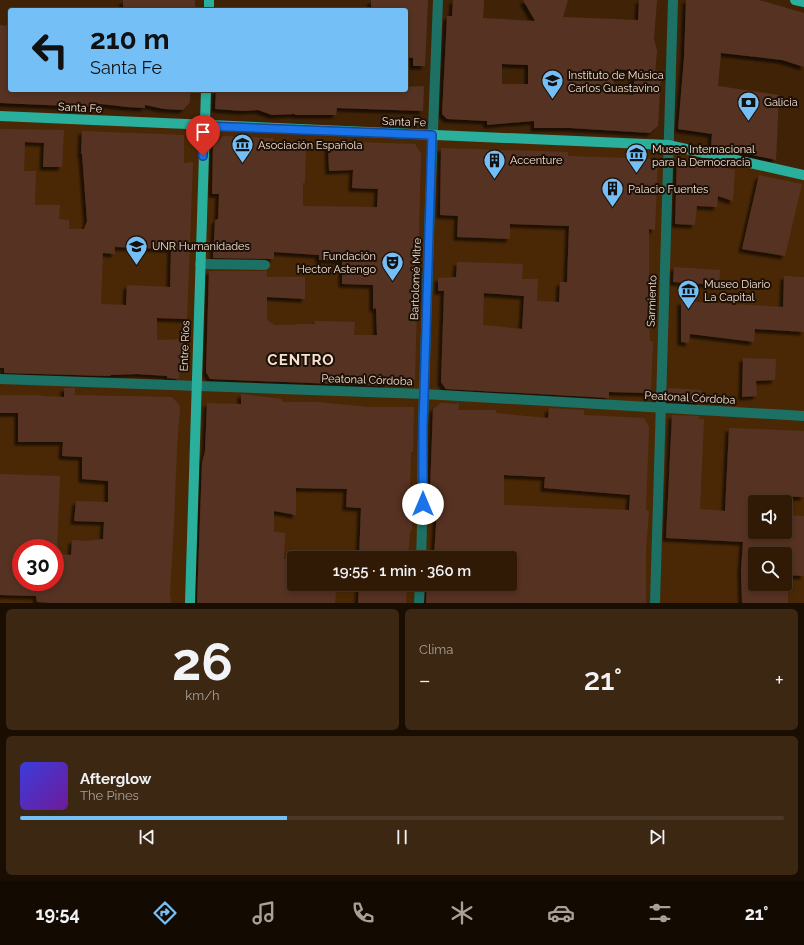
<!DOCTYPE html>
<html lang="es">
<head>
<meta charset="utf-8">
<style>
	:root { --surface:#301a05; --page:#3c2713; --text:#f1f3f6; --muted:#a8a19a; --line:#4b3827; --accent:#74c0f6 }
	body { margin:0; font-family:Raleway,sans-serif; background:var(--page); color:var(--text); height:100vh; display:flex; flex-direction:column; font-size:15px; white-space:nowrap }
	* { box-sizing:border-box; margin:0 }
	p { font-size:13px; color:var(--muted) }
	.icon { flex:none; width:22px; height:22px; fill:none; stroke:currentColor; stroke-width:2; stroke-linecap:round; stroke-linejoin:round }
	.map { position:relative; height:603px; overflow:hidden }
	.details { display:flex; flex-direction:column; gap:6px; padding:6px; background:#1a0e03; flex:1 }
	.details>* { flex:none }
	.hud { position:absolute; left:8px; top:8px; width:400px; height:84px; border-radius:4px; box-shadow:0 2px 6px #0003,0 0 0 1px var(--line); background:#74c0f6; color:#111; overflow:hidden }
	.controls { position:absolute; left:748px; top:495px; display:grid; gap:8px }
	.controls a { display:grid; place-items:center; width:44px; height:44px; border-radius:4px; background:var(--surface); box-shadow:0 2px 6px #0003,0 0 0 1px var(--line); font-size:20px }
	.speed { position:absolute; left:12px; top:539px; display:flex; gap:8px; font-size:20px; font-weight:700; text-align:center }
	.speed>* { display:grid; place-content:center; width:52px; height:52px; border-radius:50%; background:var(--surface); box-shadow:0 2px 6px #0003,0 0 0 1px var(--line); line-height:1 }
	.speed .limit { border:6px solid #d22; background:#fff; color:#111 }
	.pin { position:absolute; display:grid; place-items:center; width:34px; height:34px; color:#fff; margin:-41px -17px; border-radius:50% 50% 50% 0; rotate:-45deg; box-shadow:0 0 4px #0007 }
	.pin .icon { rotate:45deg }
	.me { position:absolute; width:44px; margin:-22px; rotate:0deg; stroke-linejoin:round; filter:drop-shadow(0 0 3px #0008) }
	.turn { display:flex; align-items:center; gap:14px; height:84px; padding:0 16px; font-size:18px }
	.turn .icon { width:52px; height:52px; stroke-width:2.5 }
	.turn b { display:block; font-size:28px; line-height:34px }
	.big { font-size:30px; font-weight:600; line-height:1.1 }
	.details .widget { flex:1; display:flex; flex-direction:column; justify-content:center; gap:6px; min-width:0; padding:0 14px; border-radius:6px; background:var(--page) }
	.details .dial { align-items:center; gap:0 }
	.dial b { font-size:52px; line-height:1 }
	.song { display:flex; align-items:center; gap:12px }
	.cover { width:48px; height:48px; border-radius:6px; background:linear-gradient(135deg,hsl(240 70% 55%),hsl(280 70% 35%)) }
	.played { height:4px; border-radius:2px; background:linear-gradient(90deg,var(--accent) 35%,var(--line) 35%) }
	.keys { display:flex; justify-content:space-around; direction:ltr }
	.heat { display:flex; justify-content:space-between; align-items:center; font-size:22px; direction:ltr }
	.details .tiles { flex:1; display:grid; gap:6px; grid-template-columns:1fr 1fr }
	.widget:last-child { grid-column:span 2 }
	.trip { position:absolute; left:287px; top:551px; width:230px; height:40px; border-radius:4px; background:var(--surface); box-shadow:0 2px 6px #0003,0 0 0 1px var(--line); font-weight:600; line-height:40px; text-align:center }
	.menu { display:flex; height:64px; justify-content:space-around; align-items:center; background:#130a02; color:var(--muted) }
	.menu .icon { width:28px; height:28px }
	.menu .current { color:var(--accent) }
	.menu b { font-size:18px; color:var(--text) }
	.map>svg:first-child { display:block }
</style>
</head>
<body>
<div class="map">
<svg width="804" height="603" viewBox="0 0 804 603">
	<defs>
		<filter id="shadow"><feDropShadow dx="-3.5" dy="3.5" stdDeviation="1" flood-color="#0009"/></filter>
	</defs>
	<rect width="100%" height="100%" fill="#402307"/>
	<path fill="#4a2805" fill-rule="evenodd" d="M0 116 668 145 804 175V603H0ZM755 502H785V532H755ZM21 548H55V582H21ZM755 554H785V584H755ZM294 558H510V584H294Z"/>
	<path fill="#573224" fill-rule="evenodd" filter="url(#shadow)" d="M123 0H195V10H123Z
		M371 0H428L425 66H413V58L406 57V10H371Z
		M453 0H484L483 18 535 21 523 0H568L563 17 638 20 639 0H657L654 39 657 51 655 73H661L658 126 650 133 570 128H534V121L487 125V121L447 119 442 114 447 16H452ZM502 64 528 65V84H502ZM615 69 635 71 633 95 613 94Z
		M686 0H759L804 13V67L782 60 721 53 718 86 779 95 776 160 711 146 712 134 678 129 684 58Z
		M0 25 10 26V90H190V102L183 110 164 109 145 105V108L127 107 92 103 91 107 0 103Z
		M424 86 423 111 337 108 336 115H295V114L272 115 258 110 243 111 215 109 216 90H406V87Z
		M0 129 64 130 62 167H43L44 143 25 142 24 171H36L35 205H60L59 219 69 220V229H84L87 221 82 154H81L82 131 184 135V163L193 162 187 319 157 318V340L183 339 179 379 167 378V376L137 374 111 375 110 376 4 373V368H0ZM115 247 171 249 170 287 127 285 126 305 101 304 103 253 115 254Z
		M223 136 273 138 274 141H306L305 183H303V206L377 207 378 189 352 188 353 170 329 171 328 145 354 144V142L415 144 421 154 415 379 411 382H387V386L210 379 206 372 209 271H267V277H305V299L267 297V320L275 325H296L297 324H315V321L355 322 354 335H377L376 308 373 309V285L342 284V261L319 260V255L274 252V259L213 258 215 220 218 219 219 194H212L213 146Z
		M441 148 568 152V156L658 159 655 230 649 229V281H657L656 313H649L650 341H653L651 393 609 392V398L446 389 441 382 444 291H438V278L456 277 457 262 523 264 522 279H538L537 301 559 302 560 282H567L569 226 510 224V239L457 237 458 216 440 215ZM484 293 524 296 522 329 483 325Z
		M677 157 735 170 733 201 718 196 717 207 697 206 695 225 675 224Z
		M759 175 802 184 785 256 742 249Z
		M674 267 720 270 719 285 673 282Z
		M784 276 804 277V332L755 329 754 342 690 334 689 343 681 342V301L783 307Z
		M743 358 776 359 775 380 756 381 757 396 742 397Z
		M64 388H75V395L172 397 180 406 177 447 174 524 170 592 171 603H51L37 602 36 596 0 595V474L60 476 57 548H21V582H55V554L71 555 72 540 86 541 103 539 104 522 74 521 76 501 108 502V481L82 479V457L62 456 63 442H18V413H0V395H41V396L64 397Z
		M668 388 701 390 700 403 670 402 668 400Z
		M241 394 282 399V402H318L368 407H414L413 452H411L410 491H408L406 509 413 510 412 531H410L408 558H359L361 508 346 507 347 489 296 488V515L274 511V532L285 533 284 559H294V584H332V591H336L335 603H197L202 463 205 451 207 403 241 404Z
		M457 402 459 403 458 410H496V413L525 416 548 418 549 408 584 410V415L644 418 649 427 646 510 649 511 646 548V603H426L427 584H510V558H434L438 491H430L433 409 441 403 458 404ZM504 475 545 477 544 488 630 495 629 510 504 505Z
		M672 415 699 416V419H704L700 509 725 511 729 428 804 431V497L757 496V502H755V532H785V515L804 516V576L785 575V554H755V584H788V603H742L741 570 743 542 666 538Z
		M359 584H407L406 603H358Z"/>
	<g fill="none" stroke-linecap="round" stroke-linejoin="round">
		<path stroke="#1d7164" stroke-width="10" d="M200 264 265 265
			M0 379 424 394 804 416
			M421 558C423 514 422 470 423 425 427 283 432 142 438 0
			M419 603 420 584
			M655 603 673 0"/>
		<path stroke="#29af9c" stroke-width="10" d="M795 0 804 2
			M209 10V0
			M0 116 668 145 804 175
			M190 603 206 90"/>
	</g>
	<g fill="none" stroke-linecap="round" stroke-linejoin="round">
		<defs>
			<path id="route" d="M203 156 204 126 432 135 423 427V504"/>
		</defs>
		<use href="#route" stroke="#114b97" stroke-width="10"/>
		<use href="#route" stroke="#1a73e8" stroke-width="7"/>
	</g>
	<defs>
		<symbol id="university-pin" viewBox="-11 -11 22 30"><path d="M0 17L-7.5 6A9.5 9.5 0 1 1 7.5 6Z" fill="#74c0f6" stroke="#1d1006"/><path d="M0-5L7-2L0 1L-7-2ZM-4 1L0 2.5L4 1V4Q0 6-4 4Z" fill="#111"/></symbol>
		<symbol id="bank-pin" viewBox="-11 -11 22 30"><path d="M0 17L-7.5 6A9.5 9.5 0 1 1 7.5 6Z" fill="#74c0f6" stroke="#1d1006"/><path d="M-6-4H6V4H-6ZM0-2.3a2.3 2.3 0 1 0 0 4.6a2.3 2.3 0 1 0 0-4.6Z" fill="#111"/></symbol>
		<symbol id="museum-pin" viewBox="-11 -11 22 30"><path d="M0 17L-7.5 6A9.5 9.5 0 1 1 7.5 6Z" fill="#74c0f6" stroke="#1d1006"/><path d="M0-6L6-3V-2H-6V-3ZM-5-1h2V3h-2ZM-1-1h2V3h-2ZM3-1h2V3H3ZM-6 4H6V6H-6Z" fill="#111"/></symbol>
		<symbol id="building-pin" viewBox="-11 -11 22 30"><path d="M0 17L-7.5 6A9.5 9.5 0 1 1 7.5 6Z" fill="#74c0f6" stroke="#1d1006"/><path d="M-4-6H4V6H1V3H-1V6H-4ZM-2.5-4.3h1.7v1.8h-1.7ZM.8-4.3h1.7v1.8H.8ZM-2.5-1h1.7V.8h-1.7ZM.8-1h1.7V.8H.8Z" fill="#111"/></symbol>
		<symbol id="theatre-pin" viewBox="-11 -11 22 30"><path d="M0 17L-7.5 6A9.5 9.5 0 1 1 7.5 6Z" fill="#74c0f6" stroke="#1d1006"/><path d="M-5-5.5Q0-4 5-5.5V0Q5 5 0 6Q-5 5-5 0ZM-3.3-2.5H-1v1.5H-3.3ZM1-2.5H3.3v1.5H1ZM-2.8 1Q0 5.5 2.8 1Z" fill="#111"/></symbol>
	</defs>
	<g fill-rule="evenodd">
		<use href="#university-pin" x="540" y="68" width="25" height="34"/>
		<use href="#bank-pin" x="736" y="90" width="25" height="34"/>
		<use href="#museum-pin" x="230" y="132" width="25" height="34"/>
		<use href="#museum-pin" x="624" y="142" width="25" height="34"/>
		<use href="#building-pin" x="482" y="148" width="25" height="34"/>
		<use href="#building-pin" x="600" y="176" width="25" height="34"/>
		<use href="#university-pin" x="124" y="234" width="25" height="34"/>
		<use href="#theatre-pin" x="380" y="250" width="25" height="34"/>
		<use href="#museum-pin" x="676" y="278" width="25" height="34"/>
	</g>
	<g text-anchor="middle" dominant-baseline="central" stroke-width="4" stroke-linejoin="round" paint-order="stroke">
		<g font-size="11" fill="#f4e1d2" stroke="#1d1006" text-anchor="start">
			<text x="568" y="75">Instituto de Música<tspan x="568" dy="13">Carlos Guastavino</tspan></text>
			<text x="764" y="102">Galicia</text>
			<text x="258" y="145">Asociación Española</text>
			<text x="652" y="149">Museo Internacional<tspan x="652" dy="13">para la Democracia</tspan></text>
			<text x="510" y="160">Accenture</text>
			<text x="628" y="189">Palacio Fuentes</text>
			<text x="152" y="246">UNR Humanidades</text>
			<text x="376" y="256" text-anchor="end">Fundación<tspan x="376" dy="13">Hector Astengo</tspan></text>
			<text x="704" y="284">Museo Diario<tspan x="704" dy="13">La Capital</tspan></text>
		</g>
		<g font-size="11" fill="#f4e1d2" stroke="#1d1006">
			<text transform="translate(80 108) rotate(3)">Santa Fe</text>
			<text transform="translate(404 122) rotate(2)">Santa Fe</text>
			<text transform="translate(416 279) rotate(-88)">Bartolomé Mitre</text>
			<text transform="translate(652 301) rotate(-88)">Sarmiento</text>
			<text transform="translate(185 346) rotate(-88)">Entre Ríos</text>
			<text transform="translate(367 380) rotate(2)">Peatonal Córdoba</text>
			<text transform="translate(690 398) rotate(3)">Peatonal Córdoba</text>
		</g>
		<g font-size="15" font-weight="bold" letter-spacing="1" fill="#f4e1d2" stroke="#1d1006">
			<text x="301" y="360">CENTRO</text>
		</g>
	</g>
</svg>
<div class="controls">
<a><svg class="icon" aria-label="sound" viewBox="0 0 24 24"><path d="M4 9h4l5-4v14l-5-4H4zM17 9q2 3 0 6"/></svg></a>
<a><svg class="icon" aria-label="search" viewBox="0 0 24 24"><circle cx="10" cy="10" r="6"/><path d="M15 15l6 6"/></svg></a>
</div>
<div class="speed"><div class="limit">30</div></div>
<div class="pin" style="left:203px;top:156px;background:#d93025"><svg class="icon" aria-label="arrive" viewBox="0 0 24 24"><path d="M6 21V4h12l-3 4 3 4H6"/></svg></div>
<svg class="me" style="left:423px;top:504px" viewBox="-20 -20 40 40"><circle r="19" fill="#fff"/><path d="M0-13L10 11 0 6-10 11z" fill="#1a73e8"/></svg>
<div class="trip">19:55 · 1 min · 360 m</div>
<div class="hud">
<div class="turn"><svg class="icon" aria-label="left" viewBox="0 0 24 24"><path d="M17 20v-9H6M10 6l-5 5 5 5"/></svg><div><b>210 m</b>Santa Fe</div></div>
</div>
</div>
<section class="details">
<div class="tiles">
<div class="widget dial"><b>26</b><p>km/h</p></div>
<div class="widget"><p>Clima</p>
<div class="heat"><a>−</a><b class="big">21°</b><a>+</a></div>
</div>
<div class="widget">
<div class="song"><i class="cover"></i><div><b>Afterglow</b><p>The Pines</p></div></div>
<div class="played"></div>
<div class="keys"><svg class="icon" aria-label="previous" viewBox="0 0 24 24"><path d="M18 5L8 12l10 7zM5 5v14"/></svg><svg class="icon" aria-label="pause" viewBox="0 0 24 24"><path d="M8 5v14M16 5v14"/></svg><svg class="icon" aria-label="next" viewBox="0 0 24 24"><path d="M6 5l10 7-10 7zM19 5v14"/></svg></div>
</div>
</div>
</section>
<nav class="menu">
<b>19:54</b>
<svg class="icon current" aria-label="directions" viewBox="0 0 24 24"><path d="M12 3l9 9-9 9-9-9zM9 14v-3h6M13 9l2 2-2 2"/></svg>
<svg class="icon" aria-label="music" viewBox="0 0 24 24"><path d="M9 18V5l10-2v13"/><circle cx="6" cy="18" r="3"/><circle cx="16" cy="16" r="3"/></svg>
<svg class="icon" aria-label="phone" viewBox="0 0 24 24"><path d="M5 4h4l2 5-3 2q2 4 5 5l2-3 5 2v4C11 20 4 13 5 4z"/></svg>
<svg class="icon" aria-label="climate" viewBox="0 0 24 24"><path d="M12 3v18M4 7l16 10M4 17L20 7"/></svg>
<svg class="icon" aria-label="car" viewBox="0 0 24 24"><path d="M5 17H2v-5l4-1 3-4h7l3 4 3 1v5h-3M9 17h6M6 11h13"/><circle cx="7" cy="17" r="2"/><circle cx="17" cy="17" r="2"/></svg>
<svg class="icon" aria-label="filters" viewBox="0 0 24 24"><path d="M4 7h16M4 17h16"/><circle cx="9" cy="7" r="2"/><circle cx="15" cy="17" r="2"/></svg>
<b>21°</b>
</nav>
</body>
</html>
